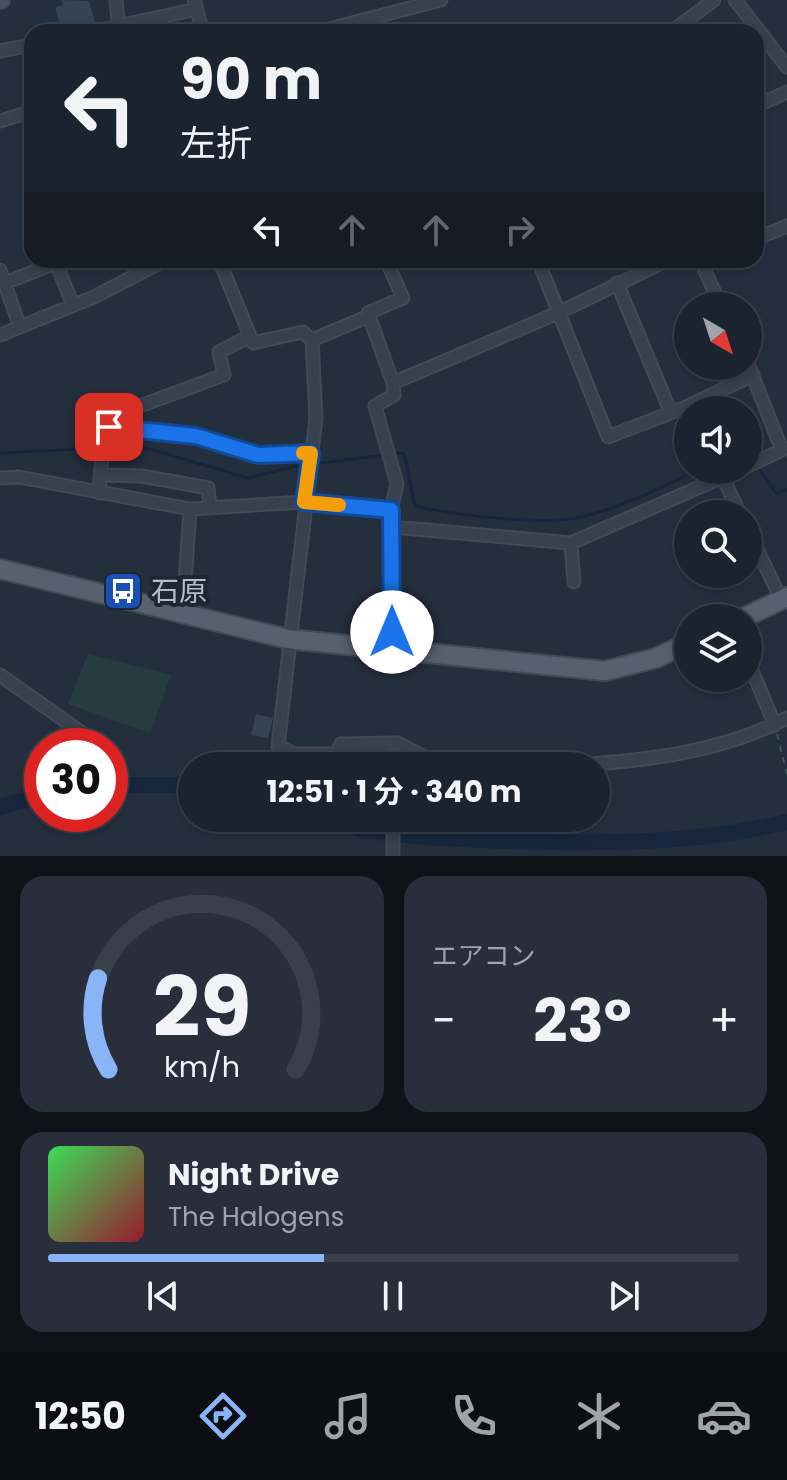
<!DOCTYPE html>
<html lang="ja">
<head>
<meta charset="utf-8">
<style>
	:root { --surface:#1b232e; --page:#282f3a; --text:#f1f3f6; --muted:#a0a4aa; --line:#39404a; --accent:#8ab4f8 }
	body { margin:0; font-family:Poppins,"Noto Sans JP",sans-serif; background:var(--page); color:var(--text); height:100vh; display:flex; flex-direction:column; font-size:30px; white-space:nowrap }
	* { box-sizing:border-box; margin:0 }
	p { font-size:26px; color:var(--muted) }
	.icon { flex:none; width:44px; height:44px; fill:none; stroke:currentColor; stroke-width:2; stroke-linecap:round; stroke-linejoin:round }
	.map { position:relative; height:856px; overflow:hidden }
	.details { display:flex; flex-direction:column; gap:20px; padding:20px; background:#0f1319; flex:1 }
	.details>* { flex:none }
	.top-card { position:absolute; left:24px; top:24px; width:740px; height:244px; border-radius:24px; box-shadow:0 4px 12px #0003,0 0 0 2px var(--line); background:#1b232e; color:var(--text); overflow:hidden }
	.needle { width:52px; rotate:141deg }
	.controls { position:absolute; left:674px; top:292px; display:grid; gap:16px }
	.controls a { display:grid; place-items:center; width:88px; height:88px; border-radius:50%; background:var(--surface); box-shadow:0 4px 12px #0003,0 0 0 2px var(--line); font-size:40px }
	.speed { position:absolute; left:24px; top:728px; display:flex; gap:16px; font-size:40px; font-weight:700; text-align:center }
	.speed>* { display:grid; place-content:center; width:104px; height:104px; border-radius:50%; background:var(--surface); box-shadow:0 4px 12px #0003,0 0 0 2px var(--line); line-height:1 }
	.speed .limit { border:12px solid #d22; background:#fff; color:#111 }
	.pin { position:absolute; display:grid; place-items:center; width:68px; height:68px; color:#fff; margin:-34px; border-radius:16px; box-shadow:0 4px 12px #0006 }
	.me { position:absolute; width:88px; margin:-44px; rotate:0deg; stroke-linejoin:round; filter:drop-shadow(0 0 6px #0008) }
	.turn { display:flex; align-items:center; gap:28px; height:168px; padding:0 24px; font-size:36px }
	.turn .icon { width:104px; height:104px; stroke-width:2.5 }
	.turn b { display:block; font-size:56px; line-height:68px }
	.lanes { display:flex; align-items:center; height:76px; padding:0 24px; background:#0003; justify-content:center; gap:40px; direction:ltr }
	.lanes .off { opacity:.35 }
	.big { font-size:60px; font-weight:700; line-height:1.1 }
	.details .tile { flex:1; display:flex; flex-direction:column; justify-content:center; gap:12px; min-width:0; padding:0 28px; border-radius:24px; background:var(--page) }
	.details .dial { align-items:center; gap:0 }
	.dial svg { height:208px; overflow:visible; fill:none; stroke:var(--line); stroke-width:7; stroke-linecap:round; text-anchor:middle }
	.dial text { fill:var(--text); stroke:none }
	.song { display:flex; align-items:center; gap:24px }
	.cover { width:96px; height:96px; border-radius:12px; background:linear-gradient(135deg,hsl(130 70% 55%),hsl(350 70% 35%)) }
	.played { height:8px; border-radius:4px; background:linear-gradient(90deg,var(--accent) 40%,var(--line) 40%) }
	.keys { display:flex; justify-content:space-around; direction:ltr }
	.heat { display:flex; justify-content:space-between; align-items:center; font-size:44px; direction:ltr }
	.details .tiles { flex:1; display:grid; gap:20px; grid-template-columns:1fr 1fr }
	.tile:last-child { grid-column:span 2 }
	.trip { position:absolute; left:178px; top:752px; width:432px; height:80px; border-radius:40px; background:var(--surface); box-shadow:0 4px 12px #0003,0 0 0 2px var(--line); font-weight:700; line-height:80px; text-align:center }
	.tabs { display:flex; height:128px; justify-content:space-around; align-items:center; background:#0b0e12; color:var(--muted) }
	.tabs .icon { width:56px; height:56px }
	.tabs .active { color:var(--accent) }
	.tabs b { font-size:36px; color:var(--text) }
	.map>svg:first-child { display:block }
</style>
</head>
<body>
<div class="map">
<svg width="787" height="856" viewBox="0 0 787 856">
	<rect width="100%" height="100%" fill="#242f3e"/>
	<path fill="#263c3f" d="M88 654 171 675 150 733 68 704Z"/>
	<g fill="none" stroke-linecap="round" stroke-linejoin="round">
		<path stroke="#17263c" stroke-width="3" d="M108 448H146L248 478 306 464
			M0 453 100 448
			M393 454 403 453 405 457 415 506C454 515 539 525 577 518 619 509 660 488 698 470
			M313 464 385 455
			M757 466 776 493 787 490"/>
		<path stroke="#17263c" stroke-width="16" d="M110 785H192
			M0 807 42 795
			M317 818C380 837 444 839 509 841 603 844 695 844 787 822"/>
	</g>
	<path fill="#364354" d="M61 0 89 1 95 22 62 32 55 7 63 5Z
		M256 714 273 718 268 738 251 735Z"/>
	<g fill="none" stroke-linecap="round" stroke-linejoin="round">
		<defs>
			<path id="street" d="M116 0 119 31
				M194 0 203 32
				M735 0 787 67
				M90 32 197 9
				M317 32 441 0
				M671 32 714 0
				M0 51 32 45
				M756 106 787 92
				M0 121 32 111
				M756 239 787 226
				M129 260 131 263
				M219 260 253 343 303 332 312 340 316 418 278 746 294 754H386L394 766
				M386 260 403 298 368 313 393 383
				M538 260 608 437 686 407 753 375
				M700 260 721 306
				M56 263 73 305
				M0 270 20 327
				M5 283 63 260
				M617 283 671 413
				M0 335 94 297 165 260
				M312 340 369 316
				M748 364 782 450 748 466
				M125 428 118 414 224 375 219 352 250 336
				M102 475 142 476 208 488 210 508
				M0 478 19 477 190 509 304 502 391 510
				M723 478 740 514
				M99 493 104 430 109 427 196 436 258 455 311 453
				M392 527 571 543 739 470
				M748 530 781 599
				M571 543 574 582
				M183 611 190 509
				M391 650V510L397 484 375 406 394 395 393 383 558 313 668 260
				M748 661 775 725
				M0 675 92 740
				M337 752 341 744 398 743 426 758 531 766
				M551 766C630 763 716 755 787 718
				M393 856V818"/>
			<path id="secondary" d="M0 0H1"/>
			<path id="primary" d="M0 569 288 639 605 671 656 658 688 643
				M743 618 787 597"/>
		</defs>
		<use href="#street" stroke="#414a57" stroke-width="15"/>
		<use href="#secondary" stroke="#414a57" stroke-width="20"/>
		<use href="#primary" stroke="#414a57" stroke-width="22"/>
		<path stroke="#3f5557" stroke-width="2" stroke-dasharray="6 6" stroke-linecap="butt" d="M777 734 787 774"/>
		<use href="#street" stroke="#38414e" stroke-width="11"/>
		<use href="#secondary" stroke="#465061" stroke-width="16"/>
		<use href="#primary" stroke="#56606e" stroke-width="18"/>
	</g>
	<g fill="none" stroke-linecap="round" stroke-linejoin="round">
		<defs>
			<path id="route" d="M109 427 196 436 258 455 311 453 304 502 391 510 392 632"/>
		</defs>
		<use href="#route" stroke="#114b97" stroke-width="20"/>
		<use href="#route" stroke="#1a73e8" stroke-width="14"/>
		<path stroke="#f59e0b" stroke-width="14" d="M303 453H311L304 502 339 505"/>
	</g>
	<defs>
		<symbol id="bus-square" viewBox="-11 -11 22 22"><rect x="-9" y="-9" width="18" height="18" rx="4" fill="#1a4fb4" stroke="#1d2633"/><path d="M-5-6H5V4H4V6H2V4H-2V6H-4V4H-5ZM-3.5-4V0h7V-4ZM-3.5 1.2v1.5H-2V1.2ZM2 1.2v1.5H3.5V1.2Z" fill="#fff"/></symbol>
	</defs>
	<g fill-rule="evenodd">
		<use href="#bus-square" x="101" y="569" width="44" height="44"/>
	</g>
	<g text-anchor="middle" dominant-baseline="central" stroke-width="8" stroke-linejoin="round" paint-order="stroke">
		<g font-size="28" fill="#b4bcc9" stroke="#1d2633" text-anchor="start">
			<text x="151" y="591">石原</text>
		</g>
	</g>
</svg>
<div class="controls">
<a><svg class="needle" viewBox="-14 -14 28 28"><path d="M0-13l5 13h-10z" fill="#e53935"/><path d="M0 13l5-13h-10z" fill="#a0a4aa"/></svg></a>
<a><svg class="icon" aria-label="sound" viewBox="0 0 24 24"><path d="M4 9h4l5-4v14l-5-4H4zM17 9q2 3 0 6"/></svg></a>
<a><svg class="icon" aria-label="search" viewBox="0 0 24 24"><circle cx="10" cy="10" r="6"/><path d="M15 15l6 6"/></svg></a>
<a><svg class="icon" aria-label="layers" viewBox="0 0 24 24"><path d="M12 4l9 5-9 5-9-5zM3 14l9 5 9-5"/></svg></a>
</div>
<div class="speed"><div class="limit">30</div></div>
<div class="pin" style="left:109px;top:427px;background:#d93025"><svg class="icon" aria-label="arrive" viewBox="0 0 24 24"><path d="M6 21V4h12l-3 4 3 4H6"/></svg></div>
<svg class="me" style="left:392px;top:632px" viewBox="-20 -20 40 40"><circle r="19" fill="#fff"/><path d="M0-13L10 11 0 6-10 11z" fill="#1a73e8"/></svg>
<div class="trip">12:51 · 1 分 · 340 m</div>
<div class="top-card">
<div class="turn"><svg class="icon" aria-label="left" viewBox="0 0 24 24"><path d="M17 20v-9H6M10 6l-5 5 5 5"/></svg><div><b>90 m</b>左折</div></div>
<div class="lanes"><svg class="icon" aria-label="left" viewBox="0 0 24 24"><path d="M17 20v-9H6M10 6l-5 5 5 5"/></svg><svg class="icon off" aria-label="ahead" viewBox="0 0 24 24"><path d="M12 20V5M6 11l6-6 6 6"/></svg><svg class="icon off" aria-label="ahead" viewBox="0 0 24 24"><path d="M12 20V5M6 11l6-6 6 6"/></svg><svg class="icon off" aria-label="right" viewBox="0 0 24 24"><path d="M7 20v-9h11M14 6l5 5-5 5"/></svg></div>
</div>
</div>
<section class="details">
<div class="tiles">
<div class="tile dial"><svg viewBox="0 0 100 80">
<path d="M14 69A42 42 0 1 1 86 69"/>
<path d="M14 69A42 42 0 0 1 10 34" stroke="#8ab4f8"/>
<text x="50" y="56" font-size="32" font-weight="700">29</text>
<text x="50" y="72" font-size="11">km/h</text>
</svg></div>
<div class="tile"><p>エアコン</p>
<div class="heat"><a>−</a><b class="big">23°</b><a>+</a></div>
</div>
<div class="tile">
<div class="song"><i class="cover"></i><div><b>Night Drive</b><p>The Halogens</p></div></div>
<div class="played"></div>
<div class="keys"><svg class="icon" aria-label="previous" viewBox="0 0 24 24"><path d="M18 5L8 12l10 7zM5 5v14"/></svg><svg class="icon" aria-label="pause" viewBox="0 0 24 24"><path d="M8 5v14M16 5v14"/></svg><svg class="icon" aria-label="next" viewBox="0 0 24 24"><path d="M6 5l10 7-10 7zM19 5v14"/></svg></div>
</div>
</div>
</section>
<nav class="tabs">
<b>12:50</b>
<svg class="icon active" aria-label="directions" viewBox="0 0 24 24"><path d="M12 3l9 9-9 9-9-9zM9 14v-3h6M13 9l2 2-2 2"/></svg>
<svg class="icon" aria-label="music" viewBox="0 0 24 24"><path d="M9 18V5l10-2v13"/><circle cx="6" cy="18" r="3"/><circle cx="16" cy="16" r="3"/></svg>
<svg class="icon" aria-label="phone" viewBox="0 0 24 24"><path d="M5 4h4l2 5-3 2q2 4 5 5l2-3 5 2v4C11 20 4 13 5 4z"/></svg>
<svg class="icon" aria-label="climate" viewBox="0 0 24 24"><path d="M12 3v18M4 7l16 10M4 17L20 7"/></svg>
<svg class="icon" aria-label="car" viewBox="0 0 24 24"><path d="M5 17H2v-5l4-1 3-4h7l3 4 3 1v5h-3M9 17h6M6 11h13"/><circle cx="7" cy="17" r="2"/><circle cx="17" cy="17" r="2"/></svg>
</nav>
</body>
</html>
